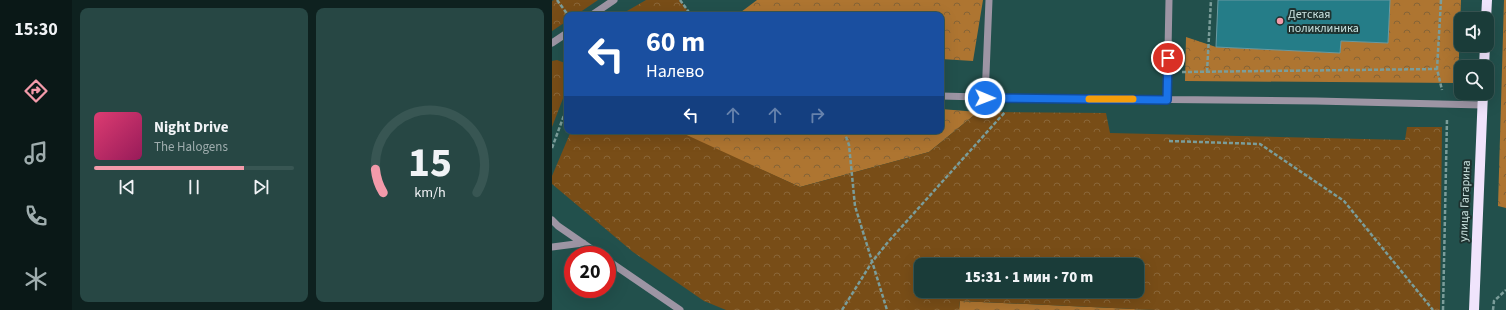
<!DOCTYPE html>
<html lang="ru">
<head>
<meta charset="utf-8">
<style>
	:root { --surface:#1a3c39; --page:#274744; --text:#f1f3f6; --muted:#9fadae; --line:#385653; --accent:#f39aaa }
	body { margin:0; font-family:"Source Sans 3",sans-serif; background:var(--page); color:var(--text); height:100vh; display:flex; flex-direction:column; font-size:15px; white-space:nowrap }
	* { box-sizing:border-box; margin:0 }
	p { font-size:13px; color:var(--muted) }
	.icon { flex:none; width:22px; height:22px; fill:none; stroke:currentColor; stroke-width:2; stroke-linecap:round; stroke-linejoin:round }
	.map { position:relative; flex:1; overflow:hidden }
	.details { display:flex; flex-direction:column; gap:8px; padding:8px; background:#0e211f; width:480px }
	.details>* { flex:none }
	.banner { position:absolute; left:12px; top:12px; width:380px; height:122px; border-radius:8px; box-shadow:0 4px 16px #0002,0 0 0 1px var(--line); background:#1a4fa0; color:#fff; overflow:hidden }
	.tools { position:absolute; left:902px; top:12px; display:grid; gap:8px }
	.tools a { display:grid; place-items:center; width:40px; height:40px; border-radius:8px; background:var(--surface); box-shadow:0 4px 16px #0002,0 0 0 1px var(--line); font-size:20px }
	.speed { position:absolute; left:12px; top:246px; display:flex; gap:8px; font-size:20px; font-weight:700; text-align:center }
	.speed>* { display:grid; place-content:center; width:52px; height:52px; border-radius:50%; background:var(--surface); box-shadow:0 4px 16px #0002,0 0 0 1px var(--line); line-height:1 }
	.speed .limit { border:6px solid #d22; background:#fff; color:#111 }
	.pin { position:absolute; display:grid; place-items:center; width:34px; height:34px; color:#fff; margin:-17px; border:2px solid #fff; border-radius:50%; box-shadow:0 1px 4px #0007 }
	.me { position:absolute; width:44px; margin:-22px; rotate:91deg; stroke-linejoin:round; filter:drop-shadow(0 0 3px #0008) }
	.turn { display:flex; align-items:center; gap:14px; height:84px; padding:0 16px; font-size:18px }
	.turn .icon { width:52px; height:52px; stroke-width:2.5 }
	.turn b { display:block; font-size:28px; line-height:34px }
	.lanes { display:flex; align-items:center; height:38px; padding:0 16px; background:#0003; justify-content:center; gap:20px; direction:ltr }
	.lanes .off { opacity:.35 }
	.details .card { flex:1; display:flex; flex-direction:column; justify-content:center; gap:6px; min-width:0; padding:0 14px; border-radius:8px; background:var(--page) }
	.details .dial { align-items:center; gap:0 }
	.dial svg { height:104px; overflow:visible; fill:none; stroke:var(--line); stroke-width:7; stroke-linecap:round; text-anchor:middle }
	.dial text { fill:var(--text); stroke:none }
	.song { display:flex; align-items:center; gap:12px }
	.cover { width:48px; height:48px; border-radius:6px; background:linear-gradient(135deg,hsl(340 70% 55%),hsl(330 70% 35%)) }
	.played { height:4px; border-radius:2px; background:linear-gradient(90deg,var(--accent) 75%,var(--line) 75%) }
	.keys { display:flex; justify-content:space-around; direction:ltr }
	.details .tiles { flex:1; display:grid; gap:8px; grid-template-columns:repeat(2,1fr) }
	.trip { position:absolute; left:362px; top:258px; width:230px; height:40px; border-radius:8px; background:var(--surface); box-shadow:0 4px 16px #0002,0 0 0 1px var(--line); font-weight:800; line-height:40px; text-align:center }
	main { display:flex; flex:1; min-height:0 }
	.dock { display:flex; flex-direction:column; width:72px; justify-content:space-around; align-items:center; background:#0a1817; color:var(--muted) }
	.dock .icon { width:28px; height:28px }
	.dock .current { color:var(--accent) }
	.dock b { font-size:18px; color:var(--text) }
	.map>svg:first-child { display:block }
</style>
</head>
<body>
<main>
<nav class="dock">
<b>15:30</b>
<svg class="icon current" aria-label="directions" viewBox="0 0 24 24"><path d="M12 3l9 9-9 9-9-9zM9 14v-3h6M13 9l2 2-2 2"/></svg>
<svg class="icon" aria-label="music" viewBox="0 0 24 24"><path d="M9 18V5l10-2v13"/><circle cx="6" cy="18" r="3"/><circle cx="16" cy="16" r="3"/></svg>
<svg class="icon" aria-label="phone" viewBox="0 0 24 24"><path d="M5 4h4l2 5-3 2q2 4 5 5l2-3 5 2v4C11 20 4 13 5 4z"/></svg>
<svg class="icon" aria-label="climate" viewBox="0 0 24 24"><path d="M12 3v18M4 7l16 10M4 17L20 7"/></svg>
</nav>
<section class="details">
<div class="tiles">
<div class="card">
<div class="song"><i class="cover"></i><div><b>Night Drive</b><p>The Halogens</p></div></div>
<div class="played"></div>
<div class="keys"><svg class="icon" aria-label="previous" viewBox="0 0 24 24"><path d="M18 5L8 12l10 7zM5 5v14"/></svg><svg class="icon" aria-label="pause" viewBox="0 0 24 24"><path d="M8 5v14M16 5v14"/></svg><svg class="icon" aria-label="next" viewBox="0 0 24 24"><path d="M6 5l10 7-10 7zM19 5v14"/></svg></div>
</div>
<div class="card dial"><svg viewBox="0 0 100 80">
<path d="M14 69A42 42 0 1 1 86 69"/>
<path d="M14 69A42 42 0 0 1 8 51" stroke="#f39aaa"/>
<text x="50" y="56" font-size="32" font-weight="700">15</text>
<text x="50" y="72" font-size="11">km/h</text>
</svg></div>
</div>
</section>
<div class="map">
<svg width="954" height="310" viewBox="0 0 954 310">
	<defs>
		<pattern id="forest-crowns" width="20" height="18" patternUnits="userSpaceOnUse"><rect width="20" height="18" fill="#ae7531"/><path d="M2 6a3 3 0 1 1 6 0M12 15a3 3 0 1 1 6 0" fill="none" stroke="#866437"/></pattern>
		<pattern id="park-crowns" width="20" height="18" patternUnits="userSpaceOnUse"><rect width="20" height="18" fill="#784d17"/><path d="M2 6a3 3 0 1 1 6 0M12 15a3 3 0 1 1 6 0" fill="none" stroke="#8a6638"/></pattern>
	</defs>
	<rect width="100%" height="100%" fill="#22504c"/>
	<path fill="url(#forest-crowns)" d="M205 0H431L421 61 389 59V15H185Z
		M838 0H909L906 83 633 81 634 37 664 47 788 53 789 41 836 43Z
		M952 0H954V208L946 206Z
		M389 109 426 112 377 152 248 187 125 132 389 131Z
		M408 301 603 310H407Z"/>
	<path fill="url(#park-crowns)" fill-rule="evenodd" d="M2 0H46L24 15H15V21L0 31V1Z
		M94 0H128L139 15H68Z
		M5 60 13 63 15 66V88L0 127V61Z
		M426 112 554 113 558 133 853 140 855 127H890L888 310H603L408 301 407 310H174L152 301 81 252 0 184V176L19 131H126L248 187 377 152ZM369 265H585V291H369Z"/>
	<path fill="#257d88" stroke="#6b9aa1" d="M666 0H838L836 43 789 41 788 53 664 47Z"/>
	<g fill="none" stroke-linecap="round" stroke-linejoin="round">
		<path stroke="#7b9d9a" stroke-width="2.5" stroke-dasharray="4 2" stroke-linecap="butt" d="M5 0 16 15
			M128 0 139 15
			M889 0 885 69 890 90
			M630 72 885 69
			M655 72 659 0
			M292 131 297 145 303 206 335 310
			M617 141 708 144 792 201 881 310
			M0 148 15 107
			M290 310 320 262 336 242 453 112
			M891 310 895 119
			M941 310 942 301 954 290"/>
		<path stroke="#9d95a4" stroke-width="7" d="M40 15 62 0
			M0 43 15 33
			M389 96 465 98 764 101 930 105
			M433 98 437 0
			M615 100 617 0
			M0 220 6 226 48 255
			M0 247 31 243
			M55 260 128 310"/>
		<path stroke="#f0e4fc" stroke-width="10" d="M934 19 935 0
			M932 67 933 45
			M922 310 931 93"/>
	</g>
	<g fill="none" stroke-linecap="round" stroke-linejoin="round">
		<defs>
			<path id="route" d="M433 98 615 100 616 58"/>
		</defs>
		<use href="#route" stroke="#114b97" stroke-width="10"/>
		<use href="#route" stroke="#1a73e8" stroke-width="7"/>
		<path stroke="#f59e0b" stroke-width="7" d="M537 99H581"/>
	</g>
	<circle fill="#f39aaa" stroke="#1e3230" stroke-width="1.5" cx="728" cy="21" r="4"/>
	<g text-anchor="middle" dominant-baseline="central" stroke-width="4" stroke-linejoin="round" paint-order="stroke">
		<g font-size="12" fill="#cae2df" stroke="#1e3230" text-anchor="start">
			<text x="736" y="14">Детская<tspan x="736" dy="14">поликлиника</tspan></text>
		</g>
		<g font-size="12" fill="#cae2df" stroke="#1e3230">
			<text transform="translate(913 201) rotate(-88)">улица Гагарина</text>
		</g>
	</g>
</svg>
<div class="tools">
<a><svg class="icon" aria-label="sound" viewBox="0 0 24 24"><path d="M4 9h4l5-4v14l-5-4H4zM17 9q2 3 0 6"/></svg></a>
<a><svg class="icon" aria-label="search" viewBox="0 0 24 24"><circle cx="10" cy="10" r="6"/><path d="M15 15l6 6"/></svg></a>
</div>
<div class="speed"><div class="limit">20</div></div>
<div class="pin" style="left:616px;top:58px;background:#d93025"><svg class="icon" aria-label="arrive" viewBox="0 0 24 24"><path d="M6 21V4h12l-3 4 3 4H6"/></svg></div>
<svg class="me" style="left:433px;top:98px" viewBox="-20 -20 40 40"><circle r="17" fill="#1a73e8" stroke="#fff" stroke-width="3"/><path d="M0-11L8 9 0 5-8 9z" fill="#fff"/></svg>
<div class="trip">15:31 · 1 мин · 70 m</div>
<div class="banner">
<div class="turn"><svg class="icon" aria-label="left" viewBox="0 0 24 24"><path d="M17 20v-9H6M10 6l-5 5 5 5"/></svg><div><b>60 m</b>Налево</div></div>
<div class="lanes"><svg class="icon" aria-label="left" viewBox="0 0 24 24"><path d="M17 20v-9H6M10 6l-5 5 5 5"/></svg><svg class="icon off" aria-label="ahead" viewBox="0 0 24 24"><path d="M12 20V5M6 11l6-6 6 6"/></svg><svg class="icon off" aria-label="ahead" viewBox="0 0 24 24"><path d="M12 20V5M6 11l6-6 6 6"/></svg><svg class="icon off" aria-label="right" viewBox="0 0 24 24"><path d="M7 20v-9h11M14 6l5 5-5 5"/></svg></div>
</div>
</div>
</main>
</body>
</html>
